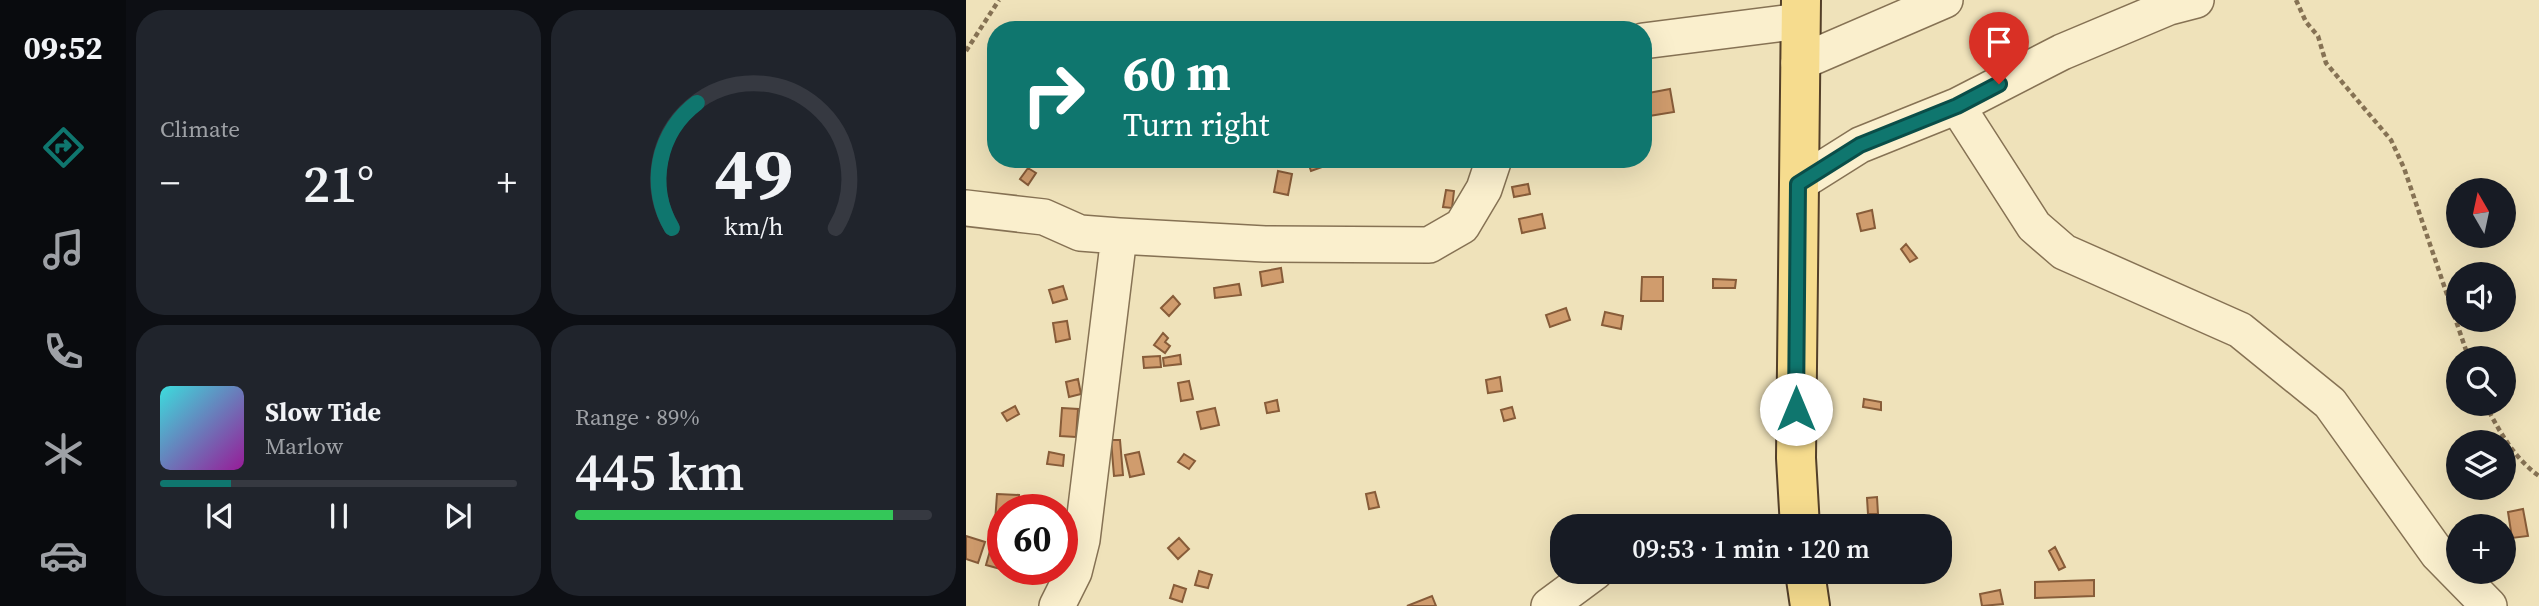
<!DOCTYPE html>
<html lang="en">
<head>
<meta charset="utf-8">
<style>
	:root { --surface:#171b24; --page:#20242c; --text:#f1f3f6; --muted:#9ea1a6; --line:#363941; --accent:#0f766e }
	body { margin:0; font-family:"Source Serif 4",serif; background:var(--page); color:var(--text); height:100vh; display:flex; flex-direction:column; font-size:26px; white-space:nowrap }
	* { box-sizing:border-box; margin:0 }
	p { font-size:23px; color:var(--muted) }
	.icon { flex:none; width:38px; height:38px; fill:none; stroke:currentColor; stroke-width:2; stroke-linecap:round; stroke-linejoin:round }
	.map { position:relative; flex:1; overflow:hidden }
	.sheet { display:flex; flex-direction:column; gap:10px; padding:10px; background:#0d0f14; width:840px }
	.sheet>* { flex:none }
	.top-card { position:absolute; left:21px; top:21px; width:665px; height:147px; border-radius:28px; box-shadow:0 7px 28px #0002; background:#0f766e; color:#fff; overflow:hidden }
	.needle { width:46px; rotate:351deg }
	.controls { position:absolute; left:1480px; top:178px; display:grid; gap:14px }
	.controls a { display:grid; place-items:center; width:70px; height:70px; border-radius:50%; background:var(--surface); box-shadow:0 7px 28px #0002; font-size:35px }
	.speed { position:absolute; left:21px; top:494px; display:flex; gap:14px; font-size:35px; font-weight:700; text-align:center }
	.speed>* { display:grid; place-content:center; width:91px; height:91px; border-radius:50%; background:var(--surface); box-shadow:0 7px 28px #0002; line-height:1 }
	.speed .limit { border:10px solid #d22; background:#fff; color:#111 }
	.pin { position:absolute; display:grid; place-items:center; width:60px; height:60px; color:#fff; margin:-72px -30px; border-radius:50% 50% 50% 0; rotate:-45deg; box-shadow:0 0 7px #0007 }
	.pin .icon { rotate:45deg }
	.me { position:absolute; width:77px; margin:-38px; rotate:0deg; stroke-linejoin:round; filter:drop-shadow(0 0 5px #0008) }
	.turn { display:flex; align-items:center; gap:24px; height:147px; padding:0 21px; font-size:32px }
	.turn .icon { width:91px; height:91px; stroke-width:2.5 }
	.turn b { display:block; font-size:49px; line-height:60px }
	.big { font-size:52px; font-weight:600; line-height:1.1 }
	.sheet .tile { flex:1; display:flex; flex-direction:column; justify-content:center; gap:10px; min-width:0; padding:0 24px; border-radius:28px; background:var(--page) }
	.sheet .dial { align-items:center; gap:0 }
	.dial svg { height:182px; overflow:visible; fill:none; stroke:var(--line); stroke-width:7; stroke-linecap:round; text-anchor:middle }
	.dial text { fill:var(--text); stroke:none }
	.song { display:flex; align-items:center; gap:21px }
	.cover { width:84px; height:84px; border-radius:10px; background:linear-gradient(135deg,hsl(180 70% 55%),hsl(300 70% 35%)) }
	.played { height:7px; border-radius:4px; background:linear-gradient(90deg,var(--accent) 20%,var(--line) 20%) }
	.keys { display:flex; justify-content:space-around; direction:ltr }
	.heat { display:flex; justify-content:space-between; align-items:center; font-size:38px; direction:ltr }
	.charge { height:10px; border-radius:5px; background:linear-gradient(90deg,#34c759 89%,var(--line) 0) }
	.sheet .tiles { flex:1; display:grid; gap:10px; grid-template-columns:repeat(2,1fr) }
	.trip { position:absolute; left:584px; top:514px; width:402px; height:70px; border-radius:28px; background:var(--surface); box-shadow:0 7px 28px #0002; font-weight:600; line-height:70px; text-align:center }
	main { display:flex; flex:1; min-height:0 }
	.dock { display:flex; flex-direction:column; width:126px; justify-content:space-around; align-items:center; background:#090b0e; color:var(--muted) }
	.dock .icon { width:49px; height:49px }
	.dock .selected { color:var(--accent) }
	.dock b { font-size:32px; color:var(--text) }
	.map>svg:first-child { display:block }
</style>
</head>
<body>
<main>
<nav class="dock">
<b>09:52</b>
<svg class="icon selected" aria-label="directions" viewBox="0 0 24 24"><path d="M12 3l9 9-9 9-9-9zM9 14v-3h6M13 9l2 2-2 2"/></svg>
<svg class="icon" aria-label="music" viewBox="0 0 24 24"><path d="M9 18V5l10-2v13"/><circle cx="6" cy="18" r="3"/><circle cx="16" cy="16" r="3"/></svg>
<svg class="icon" aria-label="phone" viewBox="0 0 24 24"><path d="M5 4h4l2 5-3 2q2 4 5 5l2-3 5 2v4C11 20 4 13 5 4z"/></svg>
<svg class="icon" aria-label="climate" viewBox="0 0 24 24"><path d="M12 3v18M4 7l16 10M4 17L20 7"/></svg>
<svg class="icon" aria-label="car" viewBox="0 0 24 24"><path d="M5 17H2v-5l4-1 3-4h7l3 4 3 1v5h-3M9 17h6M6 11h13"/><circle cx="7" cy="17" r="2"/><circle cx="17" cy="17" r="2"/></svg>
</nav>
<section class="sheet">
<div class="tiles">
<div class="tile"><p>Climate</p>
<div class="heat"><a>−</a><b class="big">21°</b><a>+</a></div>
</div>
<div class="tile dial"><svg viewBox="0 0 100 80">
<path d="M14 69A42 42 0 1 1 86 69"/>
<path d="M14 69A42 42 0 0 1 25 14" stroke="#0f766e"/>
<text x="50" y="56" font-size="32" font-weight="700">49</text>
<text x="50" y="72" font-size="11">km/h</text>
</svg></div>
<div class="tile">
<div class="song"><i class="cover"></i><div><b>Slow Tide</b><p>Marlow</p></div></div>
<div class="played"></div>
<div class="keys"><svg class="icon" aria-label="previous" viewBox="0 0 24 24"><path d="M18 5L8 12l10 7zM5 5v14"/></svg><svg class="icon" aria-label="pause" viewBox="0 0 24 24"><path d="M8 5v14M16 5v14"/></svg><svg class="icon" aria-label="next" viewBox="0 0 24 24"><path d="M6 5l10 7-10 7zM19 5v14"/></svg></div>
</div>
<div class="tile"><p>Range · 89%</p><b class="big">445 km</b><div class="charge"></div></div>
</div>
</section>
<div class="map">
<svg width="1573" height="606" viewBox="0 0 1573 606">
	<rect width="100%" height="100%" fill="#efe2ba"/>
	<path fill="#d09c6d" stroke="#875c39" stroke-width="2" d="M704 89 708 112 677 117V94Z
		M341 159H360L362 165 345 171Z
		M62 168 70 173 62 185 54 179Z
		M312 171 326 174 322 195 308 192Z
		M562 184 564 194 548 197 546 187Z
		M480 190 488 191 486 208 477 207Z
		M906 210 909 228 895 231 891 214Z
		M576 214 579 228 556 233 553 219Z
		M940 244 951 258 944 262 935 249Z
		M315 268 317 282 296 286 294 272Z
		M676 277H697V301H675Z
		M747 279 770 280 769 288H747Z
		M273 284 275 295 249 298 248 288Z
		M97 286 101 299 87 303 83 290Z
		M207 296 214 304 203 316 195 308Z
		M600 308 604 320 584 327 580 315Z
		M639 312 657 316 655 329 636 325Z
		M101 321 104 339 90 342 87 323Z
		M197 333 202 338 199 342 204 346 199 353 188 345Z
		M214 355 215 364 198 366 197 358Z
		M194 356 195 367 178 368 177 357Z
		M534 377 536 391 522 393 520 380Z
		M112 379 115 394 103 397 100 382Z
		M223 381 227 399 215 401 212 383Z
		M898 399 915 402V410L897 407Z
		M311 400 313 411 301 413 299 403Z
		M49 406 53 414 41 421 36 413Z
		M546 407 549 418 538 421 535 410Z
		M96 408 112 409 110 437 94 436Z
		M249 408 253 425 235 429 231 412Z
		M145 440H154L157 475 148 476Z
		M83 452 98 455 97 466 81 464Z
		M173 452 178 474 164 477 159 455Z
		M218 454 229 461 223 469 212 462Z
		M409 492 413 507 403 509 400 494Z
		M31 494 53 495 52 509H37V523L29 522Z
		M911 497 912 514H902L901 498Z
		M1557 509 1562 536 1546 538 1542 512Z
		M29 533 37 535V569L42 571 20 565Z
		M0 536 19 542 12 563 0 559Z
		M213 538 223 549 212 559 202 548Z
		M1089 547 1099 567 1093 570 1083 551Z
		M233 571 246 575 242 588 229 585Z
		M760 572H797V576L761 581Z
		M1128 580V596L1069 598V582Z
		M208 585 220 589 216 602 204 598Z
		M1034 590 1037 604 1016 606 1014 594Z
		M466 596 470 606H441Z"/>
	<g fill="none" stroke-linecap="round" stroke-linejoin="round">
		<defs>
			<path id="minor" d="M677 41 834 21
				M833 63 979 0
				M991 106 1068 226 1098 252 1274 330 1364 403 1472 554 1523 606
				M832 184 894 145 991 106 1096 52 1203 7 1230 0
				M0 208 78 217 114 233 153 236 299 244 463 245 496 226 518 189 528 159
				M91 606 108 572 116 540 153 236
				M583 606 629 572"/>
			<path id="major" d="M834 527 830 458 835 0
				M839 572 844 606"/>
		</defs>
		<use href="#minor" stroke="#867254" stroke-width="38"/>
		<use href="#major" stroke="#533f29" stroke-width="42"/>
		<path stroke="#867254" stroke-width="4.5" stroke-dasharray="5 3.5" stroke-linecap="butt" d="M1330 0 1340 22 1352 36 1360 63 1425 140 1438 168 1503 359
			M0 51 33 0
			M1519 404C1534 432 1547 457 1573 476"/>
		<use href="#minor" stroke="#faefcd" stroke-width="35"/>
		<use href="#major" stroke="#f6dc8e" stroke-width="38"/>
	</g>
	<g fill="none" stroke-linecap="round" stroke-linejoin="round">
		<defs>
			<path id="route" d="M830 409 832 184 894 145 991 106 1033 84"/>
		</defs>
		<use href="#route" stroke="#0a4d48" stroke-width="18"/>
		<use href="#route" stroke="#0f766e" stroke-width="12"/>
	</g>
</svg>
<div class="controls">
<a><svg class="needle" viewBox="-14 -14 28 28"><path d="M0-13l5 13h-10z" fill="#e53935"/><path d="M0 13l5-13h-10z" fill="#9ea1a6"/></svg></a>
<a><svg class="icon" aria-label="sound" viewBox="0 0 24 24"><path d="M4 9h4l5-4v14l-5-4H4zM17 9q2 3 0 6"/></svg></a>
<a><svg class="icon" aria-label="search" viewBox="0 0 24 24"><circle cx="10" cy="10" r="6"/><path d="M15 15l6 6"/></svg></a>
<a><svg class="icon" aria-label="layers" viewBox="0 0 24 24"><path d="M12 4l9 5-9 5-9-5zM3 14l9 5 9-5"/></svg></a>
<a>+</a>
</div>
<div class="speed"><div class="limit">60</div></div>
<div class="pin" style="left:1033px;top:84px;background:#d93025"><svg class="icon" aria-label="arrive" viewBox="0 0 24 24"><path d="M6 21V4h12l-3 4 3 4H6"/></svg></div>
<svg class="me" style="left:830px;top:409px" viewBox="-20 -20 40 40"><circle r="19" fill="#fff"/><path d="M0-13L10 11 0 6-10 11z" fill="#0f766e"/></svg>
<div class="trip">09:53 · 1 min · 120 m</div>
<div class="top-card">
<div class="turn"><svg class="icon" aria-label="right" viewBox="0 0 24 24"><path d="M7 20v-9h11M14 6l5 5-5 5"/></svg><div><b>60 m</b>Turn right</div></div>
</div>
</div>
</main>
</body>
</html>
